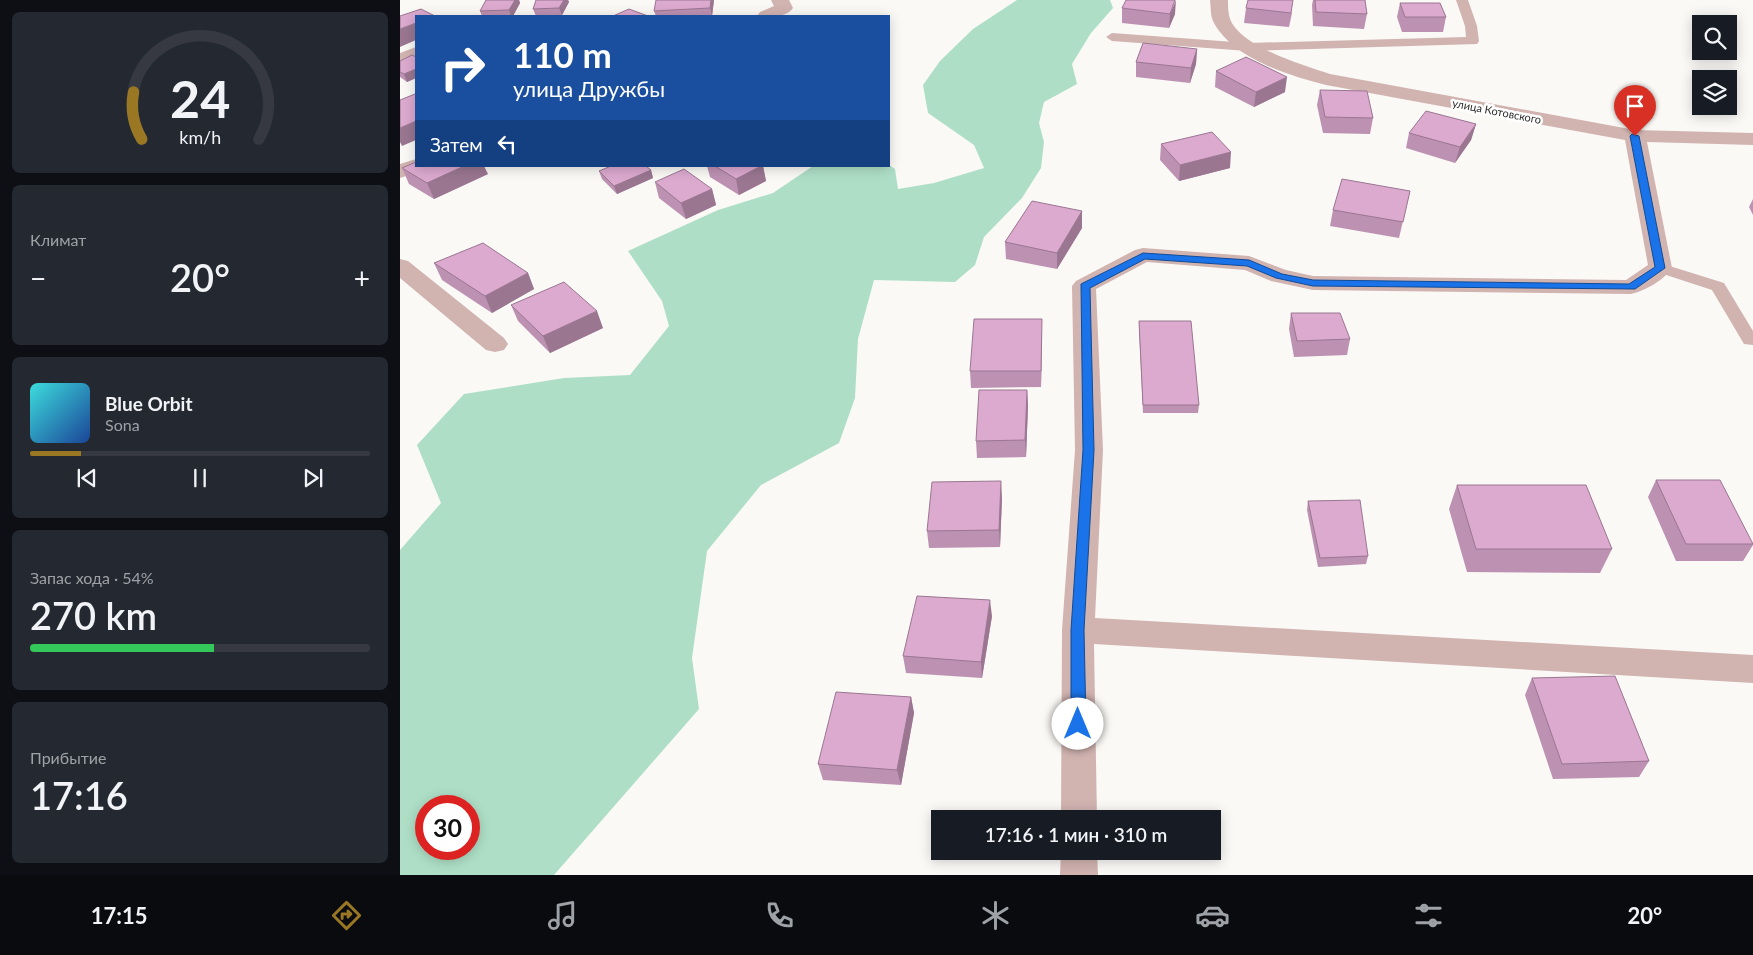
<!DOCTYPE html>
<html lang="ru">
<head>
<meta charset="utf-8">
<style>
	:root { --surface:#171b24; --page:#242831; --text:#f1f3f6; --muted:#9ea1a6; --line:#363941; --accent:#9a7722 }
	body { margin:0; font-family:Lato,sans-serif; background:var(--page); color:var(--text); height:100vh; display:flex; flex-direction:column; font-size:19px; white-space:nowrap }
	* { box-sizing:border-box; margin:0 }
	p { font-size:16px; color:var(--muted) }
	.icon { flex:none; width:28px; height:28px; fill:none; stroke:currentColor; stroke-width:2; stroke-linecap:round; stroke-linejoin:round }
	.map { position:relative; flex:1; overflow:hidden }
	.panel { display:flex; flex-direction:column; gap:12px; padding:12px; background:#0d0f14; width:400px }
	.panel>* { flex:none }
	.guide { position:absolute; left:15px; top:15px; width:475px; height:152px; border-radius:0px; box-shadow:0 2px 12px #0003; background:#1a4fa0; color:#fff; overflow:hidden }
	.buttons { position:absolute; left:1292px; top:15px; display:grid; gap:10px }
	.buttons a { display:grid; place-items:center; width:45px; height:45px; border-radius:0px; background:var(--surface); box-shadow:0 2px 12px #0003; font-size:25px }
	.speed { position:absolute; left:15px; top:795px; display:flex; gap:10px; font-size:25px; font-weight:700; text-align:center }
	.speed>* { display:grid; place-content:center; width:65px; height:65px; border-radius:50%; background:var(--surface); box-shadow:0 2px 12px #0003; line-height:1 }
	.speed .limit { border:8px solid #d22; background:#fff; color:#111 }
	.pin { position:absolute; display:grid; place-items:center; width:42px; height:42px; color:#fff; margin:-51px -21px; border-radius:50% 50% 50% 0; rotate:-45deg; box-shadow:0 0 5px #0007 }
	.pin .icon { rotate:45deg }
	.me { position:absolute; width:55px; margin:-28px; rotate:0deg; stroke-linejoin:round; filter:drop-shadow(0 0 4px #0008) }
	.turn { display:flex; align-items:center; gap:18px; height:105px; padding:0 15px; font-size:22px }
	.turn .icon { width:65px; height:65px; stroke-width:2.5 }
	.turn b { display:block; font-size:35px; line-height:42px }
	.then { display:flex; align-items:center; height:48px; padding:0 15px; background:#0003; gap:10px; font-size:19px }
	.big { font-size:38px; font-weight:600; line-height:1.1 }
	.panel .widget { flex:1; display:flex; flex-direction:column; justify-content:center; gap:8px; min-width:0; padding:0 18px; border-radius:8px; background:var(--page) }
	.panel .dial { align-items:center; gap:0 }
	.dial svg { height:130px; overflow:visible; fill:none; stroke:var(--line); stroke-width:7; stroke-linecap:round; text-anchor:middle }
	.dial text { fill:var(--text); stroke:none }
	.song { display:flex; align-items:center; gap:15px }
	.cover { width:60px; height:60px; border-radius:8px; background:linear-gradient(135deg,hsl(180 70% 55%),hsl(220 70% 35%)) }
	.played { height:5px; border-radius:2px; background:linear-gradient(90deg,var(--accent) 15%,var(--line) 15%) }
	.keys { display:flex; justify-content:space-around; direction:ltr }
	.heat { display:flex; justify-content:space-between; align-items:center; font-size:28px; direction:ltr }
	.charge { height:8px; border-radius:4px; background:linear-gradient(90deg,#34c759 54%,var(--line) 0) }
	.trip { position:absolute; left:531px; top:810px; width:290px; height:50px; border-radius:0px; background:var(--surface); box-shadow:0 2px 12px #0003; font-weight:600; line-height:50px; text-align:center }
	.tabs { display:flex; height:80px; justify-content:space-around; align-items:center; background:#090b0e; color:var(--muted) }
	.tabs .icon { width:35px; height:35px }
	.tabs .selected { color:var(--accent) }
	.tabs b { font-size:22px; color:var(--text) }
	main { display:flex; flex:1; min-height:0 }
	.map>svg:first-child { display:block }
</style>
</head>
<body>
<main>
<section class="panel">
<div class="widget dial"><svg viewBox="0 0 100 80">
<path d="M14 69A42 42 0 1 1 86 69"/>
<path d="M14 69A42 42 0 0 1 9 40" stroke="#9a7722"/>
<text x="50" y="56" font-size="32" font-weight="700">24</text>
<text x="50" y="72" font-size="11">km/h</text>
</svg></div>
<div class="widget"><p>Климат</p>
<div class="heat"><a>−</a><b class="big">20°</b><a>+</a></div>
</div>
<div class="widget">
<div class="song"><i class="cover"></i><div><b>Blue Orbit</b><p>Sona</p></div></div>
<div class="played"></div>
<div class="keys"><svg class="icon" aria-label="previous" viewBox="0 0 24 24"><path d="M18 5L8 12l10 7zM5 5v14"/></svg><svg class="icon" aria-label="pause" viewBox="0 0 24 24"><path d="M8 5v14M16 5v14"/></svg><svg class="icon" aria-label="next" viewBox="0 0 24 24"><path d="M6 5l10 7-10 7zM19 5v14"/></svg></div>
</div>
<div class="widget"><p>Запас хода · 54%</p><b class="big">270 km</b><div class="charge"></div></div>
<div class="widget"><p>Прибытие</p><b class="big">17:16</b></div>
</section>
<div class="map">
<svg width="1353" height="875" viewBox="0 0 1353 875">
	<rect width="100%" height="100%" fill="#faf9f6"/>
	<path fill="#aedfc6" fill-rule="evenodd" d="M617 0H710L713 8 691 33 672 64 677 84 644 102 639 123 644 142 641 168 622 198 584 237 575 265 555 282 474 280 458 339 455 398 439 443 361 485 307 551 292 658 299 709 154 875H0V550L41 503 17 445 64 394 164 378 230 375 269 326 262 301 228 251 318 210 373 193 413 166 489 165 495 169 498 189 534 183 584 168 574 145 528 113 523 85 540 61 573 29ZM26 806H69V849H26Z"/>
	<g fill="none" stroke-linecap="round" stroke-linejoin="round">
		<path fill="#d1b3b0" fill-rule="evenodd" d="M1056 0H1068L1077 26 1079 41 1077 44 848 51 712 41 706 37 712 33 848 43 1066 37 1065 26Z
			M1260 263 1324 283 1353 331V345L1344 344 1312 290 1254 271 1252 268 1254 265Z"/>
		<path fill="#d1b3b0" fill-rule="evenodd" d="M371 0H389L393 8C385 19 369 16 357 16L360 12 374 6Z
			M810 0H828C828 6 828 13 830 19 841 47 903 65 930 74L1235 130 1353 133V145L1247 142 1272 268C1264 280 1245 291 1231 294L913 290 871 281 845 270 747 262 696 289 703 450 695 618 1353 655V683L694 644 697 819H661L662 630 675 450 672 286 676 281 735 250 743 248 849 256 886 270 913 276 1226 280 1248 265 1225 140 926 85C889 76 833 58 814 23 810 16 811 7 810 0Z
			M16 47V59L0 65V53Z
			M16 159V166H26L24 170 0 178V164Z
			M0 259 8 261 104 338 108 344 104 350 95 352 86 350 0 278Z
			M661 851H697L698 875H660Z"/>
	</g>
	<path fill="#bd91b2" d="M86 0H119L120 3 113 16H82L80 11Z
		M136 0H168L169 2 162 15 136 16 133 9Z
		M314 0 312 16H256L254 11Z
		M913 0H965L967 14 964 29 913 26 912 5Z
		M1000 3 1046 17 1043 32H1002L997 17Z
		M722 8 775 14 769 28 722 23Z
		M846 8 892 13 889 27 844 23Z
		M797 49 796 64 790 83 736 77V62Z
		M16 57V78L7 82 0 77V61Z
		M816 71 885 92 854 107 815 87Z
		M920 90 973 118 970 134 923 133 917 105Z
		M1076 124 1071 140 1055 163 1006 148 1009 133Z
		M761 144 830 168 779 181 760 160Z
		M307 166H363L366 181 339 195 310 177Z
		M2 168 88 174 34 199 9 184Z
		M251 170 253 178 217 194 202 179 199 171Z
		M255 182 312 189 316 205 286 219 259 198Z
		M1010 191 999 238 930 226 933 210Z
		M1353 199V215L1349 207Z
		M682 211V228L657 269 606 259 605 242Z
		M34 263 128 273 134 289 92 313 42 280Z
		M111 305 203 328 150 353 118 321Z
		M891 313 950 339 947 355 894 357 889 329Z
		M739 321 799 405 798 413H743L739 329Z
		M642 335 641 387 571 388 570 371Z
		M627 390 628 406 626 457 577 458 576 441Z
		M1256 480 1353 543V545L1343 561H1276L1248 497Z
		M1057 485 1212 549 1200 573 1067 572 1049 509Z
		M602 498 600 547 529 548 527 531Z
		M908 501 968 556 966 564 918 567 907 510Z
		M592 616 582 678 506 673 503 656Z
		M1132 678 1249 761 1239 777 1153 779 1125 695Z
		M511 697 514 713 501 785 423 780 418 764Z"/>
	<path fill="#9a7691" d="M115 0H119L120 3 113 16H111L109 10Z
		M164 0H168L169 2 162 15 159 8Z
		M311 0H314L312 16 310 8Z
		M776 0 775 14 769 28 770 14Z
		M16 23V40L0 47V29Z
		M797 49 796 64 790 83 791 68Z
		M16 69V78L7 82 4 74Z
		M887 77 885 92 854 107 856 92Z
		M16 121V140L2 146 0 142V128Z
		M1076 124 1071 140 1055 163 1060 147Z
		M831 152 830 168 779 181 780 165Z
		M64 166H84L88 174 34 199 27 183Z
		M361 166H363L366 181 339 195 336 179Z
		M251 170 253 178 217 194 214 186Z
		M312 189 316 205 286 219 281 203Z
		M682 211V228L657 269V253Z
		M128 273 134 289 92 313 85 296Z
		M197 311 203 328 150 353 143 336Z
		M642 319V335L641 387V371Z
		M627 390 628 406 626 457 625 440Z
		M601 481 602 498 600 547 599 530Z
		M590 600 592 616 582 678 581 662Z
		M511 697 514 713 501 785 497 770Z"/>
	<path fill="#dca9cf" stroke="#9a7691" d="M86 0H115L109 10 80 11Z
		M136 0H164L159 8 133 9Z
		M256 0H311L310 8 254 11Z
		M726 0H775L770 14 722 8Z
		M848 0H893L891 13 846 8Z
		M915 0H965L967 14 916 12Z
		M1000 3H1040L1046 17H1005Z
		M21 9 35 16H16V23L0 29V16Z
		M229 9 248 16H213Z
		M743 43 797 49 791 68 736 62Z
		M12 55 16 57V69L4 74 0 72V61Z
		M846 57 887 77 856 92 816 71Z
		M920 90 967 91 973 118 925 117Z
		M15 94H16V121L0 128V100Z
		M1026 111 1076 124 1060 147 1009 133Z
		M812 132 831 152 780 165 761 144Z
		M16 162V166H64L27 183 2 168Z
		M211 166H246L251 170 214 186 199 171Z
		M315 166H361L336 179Z
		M284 169 312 189 281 203 255 182Z
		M942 179 1010 191 1003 222 933 210Z
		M632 201 682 211 657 253 605 242Z
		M83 243 128 273 85 296 34 263Z
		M164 282 197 311 143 336 111 305Z
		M891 313H940L950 339 897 341Z
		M574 319H642L641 371H570Z
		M739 321H791L799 405H743Z
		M579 390H627L625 440 576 441Z
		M1256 480H1320L1353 544H1286Z
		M601 481 599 530 527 531 532 482Z
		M1057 485H1186L1212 549H1076Z
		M960 500 968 556 920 558 908 501Z
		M517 596 590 600 581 662 503 656Z
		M1215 676 1249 761 1162 764 1132 678Z
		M436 692 511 697 497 770 418 764Z"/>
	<path fill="#1a73e8" stroke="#114b97" d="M1232 134 1239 136 1265 268 1235 289 913 286 876 278 847 266 745 259 690 288 694 450 684 630 686 724 683 728 678 730 674 728 671 724V630L683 450 681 284 743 253 849 260 882 274 913 280 1229 284 1255 267 1230 136Z"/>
	<g text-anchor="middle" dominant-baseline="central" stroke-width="5" stroke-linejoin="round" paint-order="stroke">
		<g font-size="11" fill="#292827" stroke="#fff">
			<text transform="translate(1097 111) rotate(11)">улица Котовского</text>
		</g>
	</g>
</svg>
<div class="buttons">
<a><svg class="icon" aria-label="search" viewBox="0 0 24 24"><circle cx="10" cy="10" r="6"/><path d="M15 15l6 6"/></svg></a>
<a><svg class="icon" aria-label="layers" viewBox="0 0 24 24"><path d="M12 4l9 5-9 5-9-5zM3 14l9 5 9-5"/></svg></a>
</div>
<div class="speed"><div class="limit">30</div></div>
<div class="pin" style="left:1235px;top:136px;background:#d93025"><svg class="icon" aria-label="arrive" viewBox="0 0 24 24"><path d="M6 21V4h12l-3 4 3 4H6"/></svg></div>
<svg class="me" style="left:678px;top:724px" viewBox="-20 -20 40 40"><circle r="19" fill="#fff"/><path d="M0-13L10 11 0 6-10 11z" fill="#1a73e8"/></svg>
<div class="trip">17:16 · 1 мин · 310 m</div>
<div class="guide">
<div class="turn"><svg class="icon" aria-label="right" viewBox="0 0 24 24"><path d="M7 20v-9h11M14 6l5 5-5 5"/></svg><div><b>110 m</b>улица Дружбы</div></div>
<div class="then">Затем<svg class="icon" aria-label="left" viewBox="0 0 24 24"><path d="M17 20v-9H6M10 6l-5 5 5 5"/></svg></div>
</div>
</div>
</main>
<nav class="tabs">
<b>17:15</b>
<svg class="icon selected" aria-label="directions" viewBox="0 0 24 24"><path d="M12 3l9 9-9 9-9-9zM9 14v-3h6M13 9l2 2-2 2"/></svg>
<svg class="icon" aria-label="music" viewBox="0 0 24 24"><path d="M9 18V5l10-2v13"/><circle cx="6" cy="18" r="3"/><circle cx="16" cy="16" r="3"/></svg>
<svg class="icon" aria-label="phone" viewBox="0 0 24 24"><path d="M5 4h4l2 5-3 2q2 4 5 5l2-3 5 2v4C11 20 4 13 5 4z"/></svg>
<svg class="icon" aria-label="climate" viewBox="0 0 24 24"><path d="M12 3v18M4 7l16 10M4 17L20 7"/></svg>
<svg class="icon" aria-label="car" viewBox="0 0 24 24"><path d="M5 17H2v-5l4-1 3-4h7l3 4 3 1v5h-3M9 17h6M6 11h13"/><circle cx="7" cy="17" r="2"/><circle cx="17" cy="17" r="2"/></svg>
<svg class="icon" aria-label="filters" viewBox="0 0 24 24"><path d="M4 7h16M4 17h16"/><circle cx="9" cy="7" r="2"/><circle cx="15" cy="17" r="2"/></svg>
<b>20°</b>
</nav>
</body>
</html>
